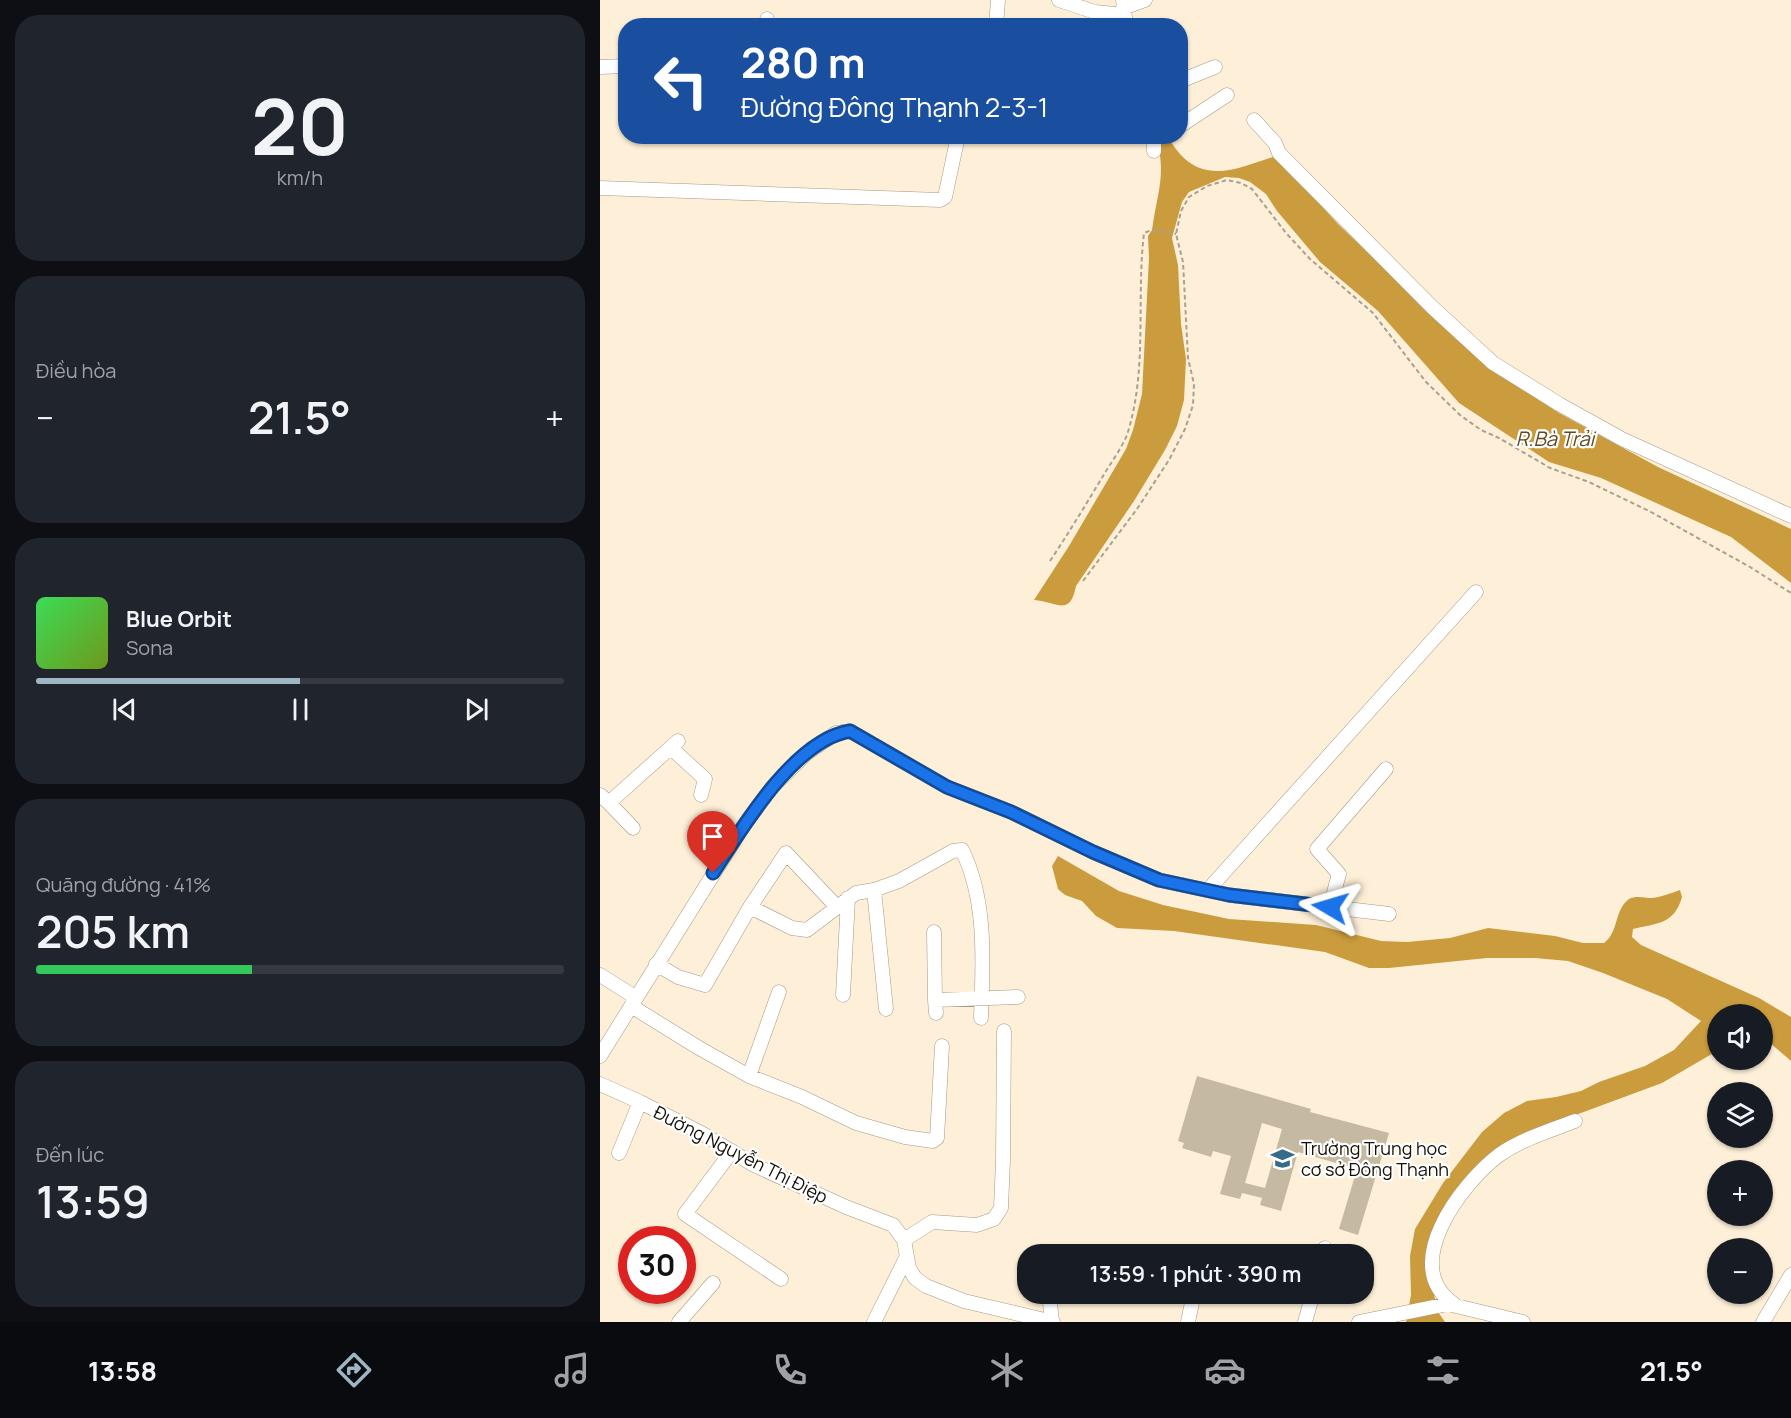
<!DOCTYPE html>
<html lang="vi">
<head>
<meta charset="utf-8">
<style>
	:root { --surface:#171b24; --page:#20242c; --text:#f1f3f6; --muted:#9ea1a6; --line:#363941; --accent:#9db6c4 }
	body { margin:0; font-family:Manrope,sans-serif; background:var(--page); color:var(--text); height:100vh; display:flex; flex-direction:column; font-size:22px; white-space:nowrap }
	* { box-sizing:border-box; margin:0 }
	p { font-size:20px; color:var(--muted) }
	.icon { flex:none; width:33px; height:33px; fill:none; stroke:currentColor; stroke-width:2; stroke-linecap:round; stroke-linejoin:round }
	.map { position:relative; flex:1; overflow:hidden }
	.drawer { display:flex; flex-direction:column; gap:15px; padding:15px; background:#0d0f14; width:600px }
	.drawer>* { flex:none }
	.guide { position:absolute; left:18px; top:18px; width:570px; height:126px; border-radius:24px; box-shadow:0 2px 4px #0004; background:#1a4fa0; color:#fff; overflow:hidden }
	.tools { position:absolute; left:1107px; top:1004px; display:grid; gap:12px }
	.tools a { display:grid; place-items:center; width:66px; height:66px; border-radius:50%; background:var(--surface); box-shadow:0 2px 4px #0004; font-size:30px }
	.speed { position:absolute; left:18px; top:1226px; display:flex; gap:12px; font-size:30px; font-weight:700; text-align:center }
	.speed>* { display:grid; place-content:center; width:78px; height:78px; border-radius:50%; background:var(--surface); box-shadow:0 2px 4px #0004; line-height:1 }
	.speed .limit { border:9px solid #d22; background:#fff; color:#111 }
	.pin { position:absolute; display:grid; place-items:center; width:51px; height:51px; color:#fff; margin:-62px -26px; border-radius:50% 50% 50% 0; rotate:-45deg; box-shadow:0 0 6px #0007 }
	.pin .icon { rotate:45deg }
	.me { position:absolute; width:66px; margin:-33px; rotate:277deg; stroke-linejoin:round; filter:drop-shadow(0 0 4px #0008) }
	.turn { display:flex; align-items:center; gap:21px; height:126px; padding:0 24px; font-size:27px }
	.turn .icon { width:78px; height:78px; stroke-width:2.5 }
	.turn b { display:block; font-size:42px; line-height:51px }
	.big { font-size:45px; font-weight:600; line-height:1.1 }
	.drawer .card { flex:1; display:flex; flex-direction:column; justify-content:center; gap:9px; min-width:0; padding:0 21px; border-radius:24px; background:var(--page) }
	.drawer .dial { align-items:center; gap:0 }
	.dial b { font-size:78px; line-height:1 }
	.song { display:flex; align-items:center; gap:18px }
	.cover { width:72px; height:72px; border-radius:9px; background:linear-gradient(135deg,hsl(130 70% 55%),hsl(80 70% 35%)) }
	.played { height:6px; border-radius:3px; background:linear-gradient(90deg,var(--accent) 50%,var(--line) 50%) }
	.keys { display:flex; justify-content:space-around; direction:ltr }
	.heat { display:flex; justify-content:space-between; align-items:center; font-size:33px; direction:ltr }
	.charge { height:9px; border-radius:4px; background:linear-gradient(90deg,#34c759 41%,var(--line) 0) }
	.trip { position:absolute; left:417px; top:1244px; width:357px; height:60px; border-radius:24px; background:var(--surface); box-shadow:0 2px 4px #0004; font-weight:600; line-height:60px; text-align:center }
	.tabs { display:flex; height:96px; justify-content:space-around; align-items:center; background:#090b0e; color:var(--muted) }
	.tabs .icon { width:42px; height:42px }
	.tabs .on { color:var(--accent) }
	.tabs b { font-size:27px; color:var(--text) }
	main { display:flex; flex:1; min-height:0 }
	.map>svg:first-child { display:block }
</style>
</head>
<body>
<main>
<section class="drawer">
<div class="card dial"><b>20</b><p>km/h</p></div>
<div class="card"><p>Điều hòa</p>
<div class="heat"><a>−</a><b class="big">21.5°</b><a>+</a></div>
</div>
<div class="card">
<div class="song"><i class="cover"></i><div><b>Blue Orbit</b><p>Sona</p></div></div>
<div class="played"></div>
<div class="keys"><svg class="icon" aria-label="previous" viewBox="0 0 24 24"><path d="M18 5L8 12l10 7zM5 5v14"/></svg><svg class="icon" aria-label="pause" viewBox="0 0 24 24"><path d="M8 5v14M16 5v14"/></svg><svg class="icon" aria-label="next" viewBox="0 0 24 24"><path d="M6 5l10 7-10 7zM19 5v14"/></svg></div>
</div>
<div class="card"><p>Quãng đường · 41%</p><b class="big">205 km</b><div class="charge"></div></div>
<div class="card"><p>Đến lúc</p><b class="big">13:59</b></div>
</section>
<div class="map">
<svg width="1191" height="1322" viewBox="0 0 1191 1322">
	<rect width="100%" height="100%" fill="#fef0d8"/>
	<path fill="#ca9c3d" d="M556 137H567C573 144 578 153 585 159 612 183 646 165 676 156L738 224 885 365 959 413 1058 467 1191 529V583L1131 537 1001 478 949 462 859 403 778 311 720 262 677 211 666 194 650 182 639 178 625 177 589 192 582 202 572 238 578 265 581 324 586 359 584 400 577 426 565 450 534 501 476 586C470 617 458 602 434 600L469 546 526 449 533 430 542 394 549 258 548 236 552 230C557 192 567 175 556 137Z
		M458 856 519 891 563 905 629 919 716 925 781 941 807 942 850 938 888 928 955 936 983 943H1004C1019 932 1014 910 1029 899 1036 895 1045 898 1052 898 1062 897 1071 893 1080 890L1082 897C1074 925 1057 923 1033 929L1032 937 1041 945 1159 998 1191 1017V1061L1163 1037 1162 1014H1118L1117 1051 1062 1083 935 1130 864 1181 842 1214 833 1290 838 1312 845 1322H806L811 1295 810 1256 815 1229 843 1183 882 1132 904 1113 927 1101 956 1097 981 1091 999 1082 1045 1066 1074 1050 1101 1021 1067 999 1003 973 968 961 935 958H887L789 968H769L725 952 574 931 517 928 496 916 482 901 465 895 458 889 452 866Z"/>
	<path fill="#c6b9a2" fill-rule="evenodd" d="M597 1076 711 1109 710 1112 789 1133 758 1235 739 1229 757 1169 698 1152 681 1211 660 1205 662 1198 642 1193 640 1199 620 1194 631 1156 613 1151 611 1157 582 1148 584 1143 578 1141ZM662 1123 682 1129 665 1188 645 1183Z"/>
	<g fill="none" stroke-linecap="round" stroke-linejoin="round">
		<defs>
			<path id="minor" d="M459 0 495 12 524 15
				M523 0 526 26
				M523 8 545 0
				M167 26V19
				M396 26 398 0
				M0 67 26 66
				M580 81 615 67
				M654 120 675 143 679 153 689 163 832 307 893 363 959 404 1022 439 1191 516
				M580 126 627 95
				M554 136V151
				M0 188 340 200 345 197 358 136
				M71 748 105 779 101 795
				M0 795 8 802 12 800 78 741
				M8 802 33 828
				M274 890 286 1009
				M608 890 876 592
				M150 907 192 928 207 930 256 893 274 890 299 881 353 851 362 850C387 900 383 963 381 1018
				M730 907 739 874 717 849 786 769
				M334 932 335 1000
				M56 964 78 977 105 985 150 907 186 853 237 907
				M0 975 35 997
				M243 995 248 898
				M31 1006 99 1048 149 1076 202 1097 256 1123 305 1137 333 1141 337 1138 342 1046
				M336 1013 335 1000 418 997
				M0 1056 144 825 173 786 207 753 236 733 250 731 347 787 411 812 493 852 559 880 629 895 789 914
				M149 1076 179 992
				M0 1084 40 1102 103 1134 154 1165 246 1207 293 1225 304 1240 309 1268 315 1278 326 1286 364 1301 453 1322
				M132 1151 85 1214 181 1279
				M19 1153 40 1102
				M304 1240 332 1222 377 1225 394 1219 401 1208 403 1160 404 1031
				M723 1254 725 1248
				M449 1293 452 1322
				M854 1304C798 1266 862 1183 899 1155 922 1139 949 1131 975 1121
				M79 1322 113 1283
				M274 1322 306 1258
				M588 1322 594 1293
				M705 1322 713 1293
				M759 1322 848 1304 923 1322
				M1163 1322 1191 1275"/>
		</defs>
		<use href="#minor" stroke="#a59982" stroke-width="15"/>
		<path stroke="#aba08e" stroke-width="2" stroke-dasharray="4.5 3" stroke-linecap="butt" d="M450 561C470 531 488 501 506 471 513 460 522 447 527 435 548 370 536 300 544 233L552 230 576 234
			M483 581 537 509 569 460 585 429 593 405 594 384 588 358 583 262 576 234 581 211 589 197 607 186 627 180 641 183 652 189 686 233 710 259 773 313 826 382 860 415 881 430 899 438 950 468 989 482 1051 512 1150 567 1191 593"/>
		<use href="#minor" stroke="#fff" stroke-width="14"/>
	</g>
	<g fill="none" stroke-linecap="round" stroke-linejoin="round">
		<defs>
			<path id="route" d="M113 873C142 828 194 740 250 731L347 787 411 812 493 852 559 880 629 895 730 907"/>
		</defs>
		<use href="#route" stroke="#114b97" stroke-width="15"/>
		<use href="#route" stroke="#1a73e8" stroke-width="10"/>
	</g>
	<defs>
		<symbol id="school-bare" viewBox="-9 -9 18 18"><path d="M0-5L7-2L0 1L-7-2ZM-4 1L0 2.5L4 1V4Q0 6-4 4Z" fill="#366c87" stroke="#fff" stroke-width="2.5" paint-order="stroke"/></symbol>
	</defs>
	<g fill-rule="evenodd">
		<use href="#school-bare" x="666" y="1142" width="33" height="33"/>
	</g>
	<g text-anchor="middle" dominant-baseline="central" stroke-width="4.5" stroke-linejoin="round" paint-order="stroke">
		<g font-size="18" fill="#140f07" stroke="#fff" text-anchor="start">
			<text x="701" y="1148">Trường Trung học<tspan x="701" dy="21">cơ sở Đông Thạnh</tspan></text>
		</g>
		<g font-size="18" fill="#140f07" stroke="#fff">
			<text transform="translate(141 1154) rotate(27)">Đường Nguyễn Thị Điệp</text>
		</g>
		<g font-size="20" font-style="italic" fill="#5e4a24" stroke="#fff">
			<text x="955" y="438">R.Bà Trải</text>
		</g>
	</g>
</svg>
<div class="tools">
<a><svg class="icon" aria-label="sound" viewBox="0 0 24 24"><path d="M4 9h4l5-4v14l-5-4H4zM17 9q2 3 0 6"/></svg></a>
<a><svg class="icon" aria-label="layers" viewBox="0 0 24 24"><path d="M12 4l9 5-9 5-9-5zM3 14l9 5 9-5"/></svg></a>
<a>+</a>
<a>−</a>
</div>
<div class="speed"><div class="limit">30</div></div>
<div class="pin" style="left:113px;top:873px;background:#d93025"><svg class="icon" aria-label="arrive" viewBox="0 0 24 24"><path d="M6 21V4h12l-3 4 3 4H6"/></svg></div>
<svg class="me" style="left:730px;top:907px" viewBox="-20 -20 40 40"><path d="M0-17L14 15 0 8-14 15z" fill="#1a73e8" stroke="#fff" stroke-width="4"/></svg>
<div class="trip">13:59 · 1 phút · 390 m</div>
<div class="guide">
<div class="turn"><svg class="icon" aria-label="left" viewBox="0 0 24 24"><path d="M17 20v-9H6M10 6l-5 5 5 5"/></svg><div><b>280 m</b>Đường Đông Thạnh 2-3-1</div></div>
</div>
</div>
</main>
<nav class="tabs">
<b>13:58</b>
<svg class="icon on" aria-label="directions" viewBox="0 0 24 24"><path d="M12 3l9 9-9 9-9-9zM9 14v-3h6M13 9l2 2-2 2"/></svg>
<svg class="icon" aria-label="music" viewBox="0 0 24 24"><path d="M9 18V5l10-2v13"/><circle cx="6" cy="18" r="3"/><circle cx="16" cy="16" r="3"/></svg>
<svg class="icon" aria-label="phone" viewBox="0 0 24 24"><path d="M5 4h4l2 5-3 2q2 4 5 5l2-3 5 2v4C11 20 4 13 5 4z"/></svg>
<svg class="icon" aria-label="climate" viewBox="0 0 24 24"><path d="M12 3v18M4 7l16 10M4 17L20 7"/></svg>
<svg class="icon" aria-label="car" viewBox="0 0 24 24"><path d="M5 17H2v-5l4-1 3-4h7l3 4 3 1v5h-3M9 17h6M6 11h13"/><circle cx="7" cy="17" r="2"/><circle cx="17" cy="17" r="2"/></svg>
<svg class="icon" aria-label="filters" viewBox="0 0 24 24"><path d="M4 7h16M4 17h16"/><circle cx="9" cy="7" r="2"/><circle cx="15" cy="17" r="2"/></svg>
<b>21.5°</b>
</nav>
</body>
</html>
